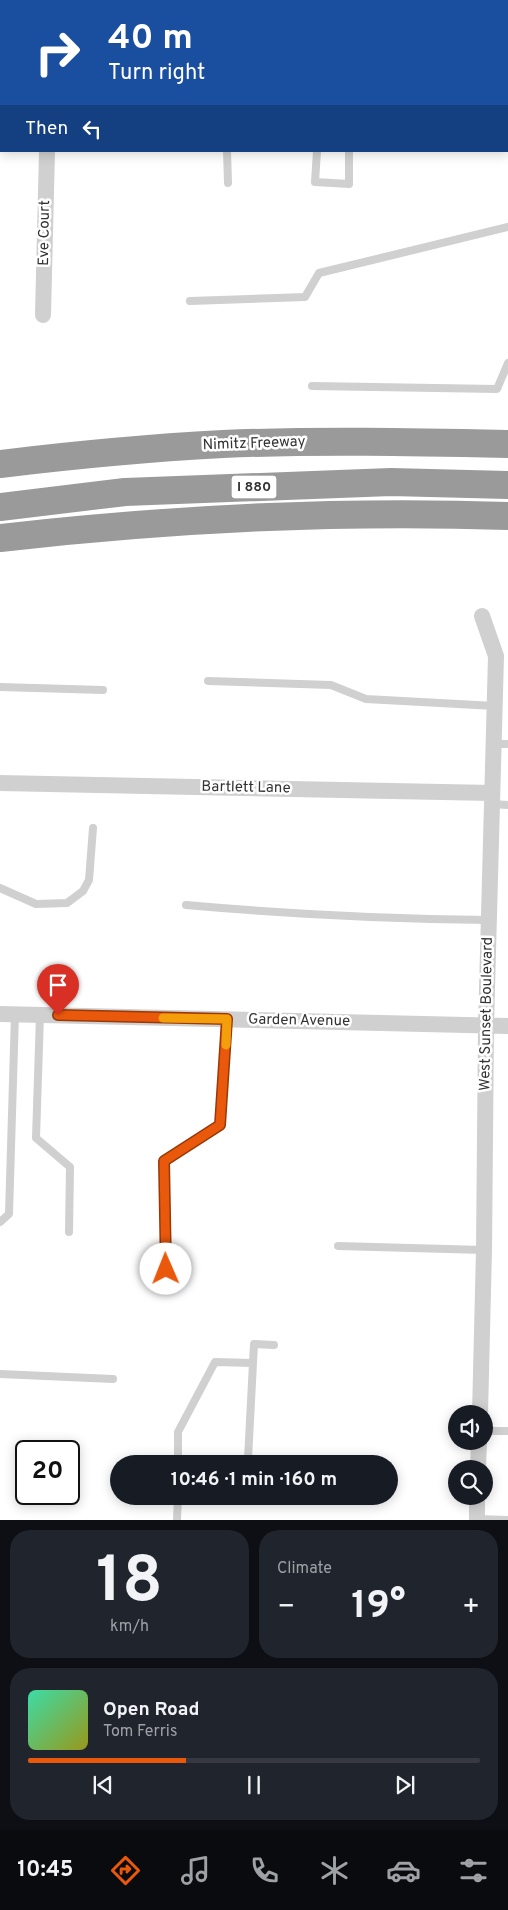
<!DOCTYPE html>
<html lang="en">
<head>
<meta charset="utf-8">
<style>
	:root { --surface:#171b24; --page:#20242c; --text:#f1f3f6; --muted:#9ea1a6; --line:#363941; --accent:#ea580c }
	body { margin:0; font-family:Overpass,sans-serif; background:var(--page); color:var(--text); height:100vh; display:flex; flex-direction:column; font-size:19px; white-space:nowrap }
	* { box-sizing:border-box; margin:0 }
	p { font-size:16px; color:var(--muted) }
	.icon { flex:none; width:28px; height:28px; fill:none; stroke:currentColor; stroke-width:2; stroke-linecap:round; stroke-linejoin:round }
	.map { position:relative; height:1520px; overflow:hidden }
	.drawer { display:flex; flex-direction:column; gap:10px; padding:10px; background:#0d0f14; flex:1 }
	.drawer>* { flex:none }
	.guide { position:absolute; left:0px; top:0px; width:509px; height:152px; box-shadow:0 2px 12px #0003; background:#1a4fa0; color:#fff; overflow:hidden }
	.tools { position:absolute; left:448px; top:1405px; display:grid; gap:10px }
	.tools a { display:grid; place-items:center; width:45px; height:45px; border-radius:50%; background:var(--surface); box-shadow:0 2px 12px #0003; font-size:25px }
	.speed { position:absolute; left:15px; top:1440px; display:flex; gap:10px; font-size:25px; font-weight:700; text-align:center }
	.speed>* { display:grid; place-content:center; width:65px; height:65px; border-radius:50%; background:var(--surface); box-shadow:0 2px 12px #0003; line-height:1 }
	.speed .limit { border:2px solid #111; border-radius:8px; background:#fff; color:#111 }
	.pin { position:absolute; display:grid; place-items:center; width:42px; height:42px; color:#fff; margin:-51px -21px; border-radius:50% 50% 50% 0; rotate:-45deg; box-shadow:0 0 5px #0007 }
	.pin .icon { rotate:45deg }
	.me { position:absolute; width:55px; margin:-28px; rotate:359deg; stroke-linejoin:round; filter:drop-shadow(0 0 4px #0008) }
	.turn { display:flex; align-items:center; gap:18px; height:105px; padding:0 25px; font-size:22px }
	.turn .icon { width:65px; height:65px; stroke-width:2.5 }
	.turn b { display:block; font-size:35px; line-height:42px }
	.then { display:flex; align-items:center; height:48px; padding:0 25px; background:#0003; gap:10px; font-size:19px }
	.big { font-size:38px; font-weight:700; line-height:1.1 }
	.drawer .tile { flex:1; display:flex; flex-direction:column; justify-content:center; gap:8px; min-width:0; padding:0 18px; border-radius:20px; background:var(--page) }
	.drawer .dial { align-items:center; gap:0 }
	.dial b { font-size:65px; line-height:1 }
	.song { display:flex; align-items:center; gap:15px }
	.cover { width:60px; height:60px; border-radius:8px; background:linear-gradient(135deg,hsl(160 70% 55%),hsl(60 70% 35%)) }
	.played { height:5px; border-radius:2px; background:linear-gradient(90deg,var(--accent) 35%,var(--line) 35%) }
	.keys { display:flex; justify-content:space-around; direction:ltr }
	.heat { display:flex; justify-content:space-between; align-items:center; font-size:28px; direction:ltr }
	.drawer .tiles { flex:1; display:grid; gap:10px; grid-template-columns:1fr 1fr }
	.tile:last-child { grid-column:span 2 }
	.trip { position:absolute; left:110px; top:1455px; width:288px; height:50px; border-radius:25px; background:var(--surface); box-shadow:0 2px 12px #0003; font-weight:700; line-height:50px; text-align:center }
	.tabs { display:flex; height:80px; justify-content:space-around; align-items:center; background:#090b0e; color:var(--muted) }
	.tabs .icon { width:35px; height:35px }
	.tabs .current { color:var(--accent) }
	.tabs b { font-size:22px; color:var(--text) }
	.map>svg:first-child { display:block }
</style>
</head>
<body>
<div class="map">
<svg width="508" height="1520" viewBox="0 0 508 1520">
	<rect width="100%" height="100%" fill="#fff"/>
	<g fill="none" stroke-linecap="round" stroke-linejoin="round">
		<path stroke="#d0d0d0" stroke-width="8" d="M277 0 278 1
			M227 151 228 183
			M317 151 315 182 349 184V151
			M190 301 305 297 319 273 508 227
			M312 386 497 389 508 363
			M208 681 331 685 366 699 495 706
			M0 687 103 690
			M494 744H508
			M492 804 508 805
			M0 888 36 904 67 903 83 891 89 880 93 828
			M186 905C287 914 388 919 489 920
			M40 1015 36 1138 70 1167 69 1232
			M0 1222 9 1214 15 1014
			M338 1246 484 1250
			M166 1287 164 1161 220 1125 227 1019
			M253 1363 254 1344 274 1345
			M0 1374 113 1379
			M484 1431H508
			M178 1464V1432L215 1362 253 1363 248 1459
			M477 1519 508 1520
			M177 1520 178 1496"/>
		<path stroke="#d0d0d0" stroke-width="16" d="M152 0V1
			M43 315 47 151
			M0 783 492 793
			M0 1014 508 1026
			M480 1414 484 1250 486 1026 496 656 482 616
			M478 1469 479 1441
			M477 1520V1496"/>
		<path stroke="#bdbdbd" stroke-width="22" d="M0 130 1 129"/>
		<path stroke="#9a9a9a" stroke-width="28" d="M0 464C74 455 149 448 223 444 318 440 413 442 508 444
			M0 507 125 492 391 482 508 485
			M0 538C168 519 339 510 508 516"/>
	</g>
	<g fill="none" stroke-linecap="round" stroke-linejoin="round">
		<defs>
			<path id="route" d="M58 1015 227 1019 220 1125 164 1161 166 1269"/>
		</defs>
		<use href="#route" stroke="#983908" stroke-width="12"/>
		<use href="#route" stroke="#ea580c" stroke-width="9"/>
		<path stroke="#f59e0b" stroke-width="9" d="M163 1018 227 1019 226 1045"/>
	</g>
	<g text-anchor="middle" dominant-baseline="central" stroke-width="5" stroke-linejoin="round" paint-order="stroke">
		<rect fill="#fff" stroke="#707070" stroke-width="1" x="231.5" y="475.5" width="45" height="23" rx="4"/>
		<g font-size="14" font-weight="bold" fill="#333">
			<text x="254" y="487">I 880</text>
		</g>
		<g font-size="15" fill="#333" stroke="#fff">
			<text transform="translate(45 233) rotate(-89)">Eve Court</text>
			<text transform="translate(254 444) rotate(-2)">Nimitz Freeway</text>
			<text transform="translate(246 788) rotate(1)">Bartlett Lane</text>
			<text transform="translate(487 1014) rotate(-89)">West Sunset Boulevard</text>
			<text transform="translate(299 1021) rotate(1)">Garden Avenue</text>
		</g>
	</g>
</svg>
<div class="tools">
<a><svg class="icon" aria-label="sound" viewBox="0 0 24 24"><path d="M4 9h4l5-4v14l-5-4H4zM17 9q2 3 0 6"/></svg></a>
<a><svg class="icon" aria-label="search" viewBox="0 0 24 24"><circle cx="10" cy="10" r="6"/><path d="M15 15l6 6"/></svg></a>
</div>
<div class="speed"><div class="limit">20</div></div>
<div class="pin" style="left:58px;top:1015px;background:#d93025"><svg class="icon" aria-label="arrive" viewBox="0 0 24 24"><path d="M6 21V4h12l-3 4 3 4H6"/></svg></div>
<svg class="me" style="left:166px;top:1269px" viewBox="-20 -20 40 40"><circle r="19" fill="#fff"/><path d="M0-13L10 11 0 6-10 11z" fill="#ea580c"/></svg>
<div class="trip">10:46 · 1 min · 160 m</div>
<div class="guide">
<div class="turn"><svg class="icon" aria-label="right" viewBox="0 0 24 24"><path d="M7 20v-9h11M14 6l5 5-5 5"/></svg><div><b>40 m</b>Turn right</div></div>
<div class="then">Then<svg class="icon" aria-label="left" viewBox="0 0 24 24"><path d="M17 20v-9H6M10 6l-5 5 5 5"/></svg></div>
</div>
</div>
<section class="drawer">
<div class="tiles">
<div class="tile dial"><b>18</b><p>km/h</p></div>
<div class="tile"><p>Climate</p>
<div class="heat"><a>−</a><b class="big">19°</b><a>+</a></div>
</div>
<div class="tile">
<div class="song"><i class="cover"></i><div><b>Open Road</b><p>Tom Ferris</p></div></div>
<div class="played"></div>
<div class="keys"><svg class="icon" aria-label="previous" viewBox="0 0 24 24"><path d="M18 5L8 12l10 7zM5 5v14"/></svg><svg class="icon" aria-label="pause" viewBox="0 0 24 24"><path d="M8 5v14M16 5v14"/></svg><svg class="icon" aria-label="next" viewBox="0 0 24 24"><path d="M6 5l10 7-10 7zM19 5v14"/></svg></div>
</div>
</div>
</section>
<nav class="tabs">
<b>10:45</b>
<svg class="icon current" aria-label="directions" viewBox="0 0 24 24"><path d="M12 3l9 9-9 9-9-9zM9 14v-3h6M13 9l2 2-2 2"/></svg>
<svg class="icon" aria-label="music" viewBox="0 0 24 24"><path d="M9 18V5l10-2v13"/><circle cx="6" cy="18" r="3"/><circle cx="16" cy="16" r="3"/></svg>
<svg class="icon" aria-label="phone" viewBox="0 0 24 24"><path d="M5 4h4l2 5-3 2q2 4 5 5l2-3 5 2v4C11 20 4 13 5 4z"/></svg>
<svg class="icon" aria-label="climate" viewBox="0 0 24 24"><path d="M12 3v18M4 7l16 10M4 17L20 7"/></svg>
<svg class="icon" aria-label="car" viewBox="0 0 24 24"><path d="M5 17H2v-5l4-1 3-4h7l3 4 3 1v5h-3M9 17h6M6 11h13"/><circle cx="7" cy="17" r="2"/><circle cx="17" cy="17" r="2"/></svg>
<svg class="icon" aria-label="filters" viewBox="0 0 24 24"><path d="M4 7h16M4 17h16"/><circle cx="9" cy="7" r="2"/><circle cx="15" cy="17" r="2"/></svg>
</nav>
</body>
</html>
